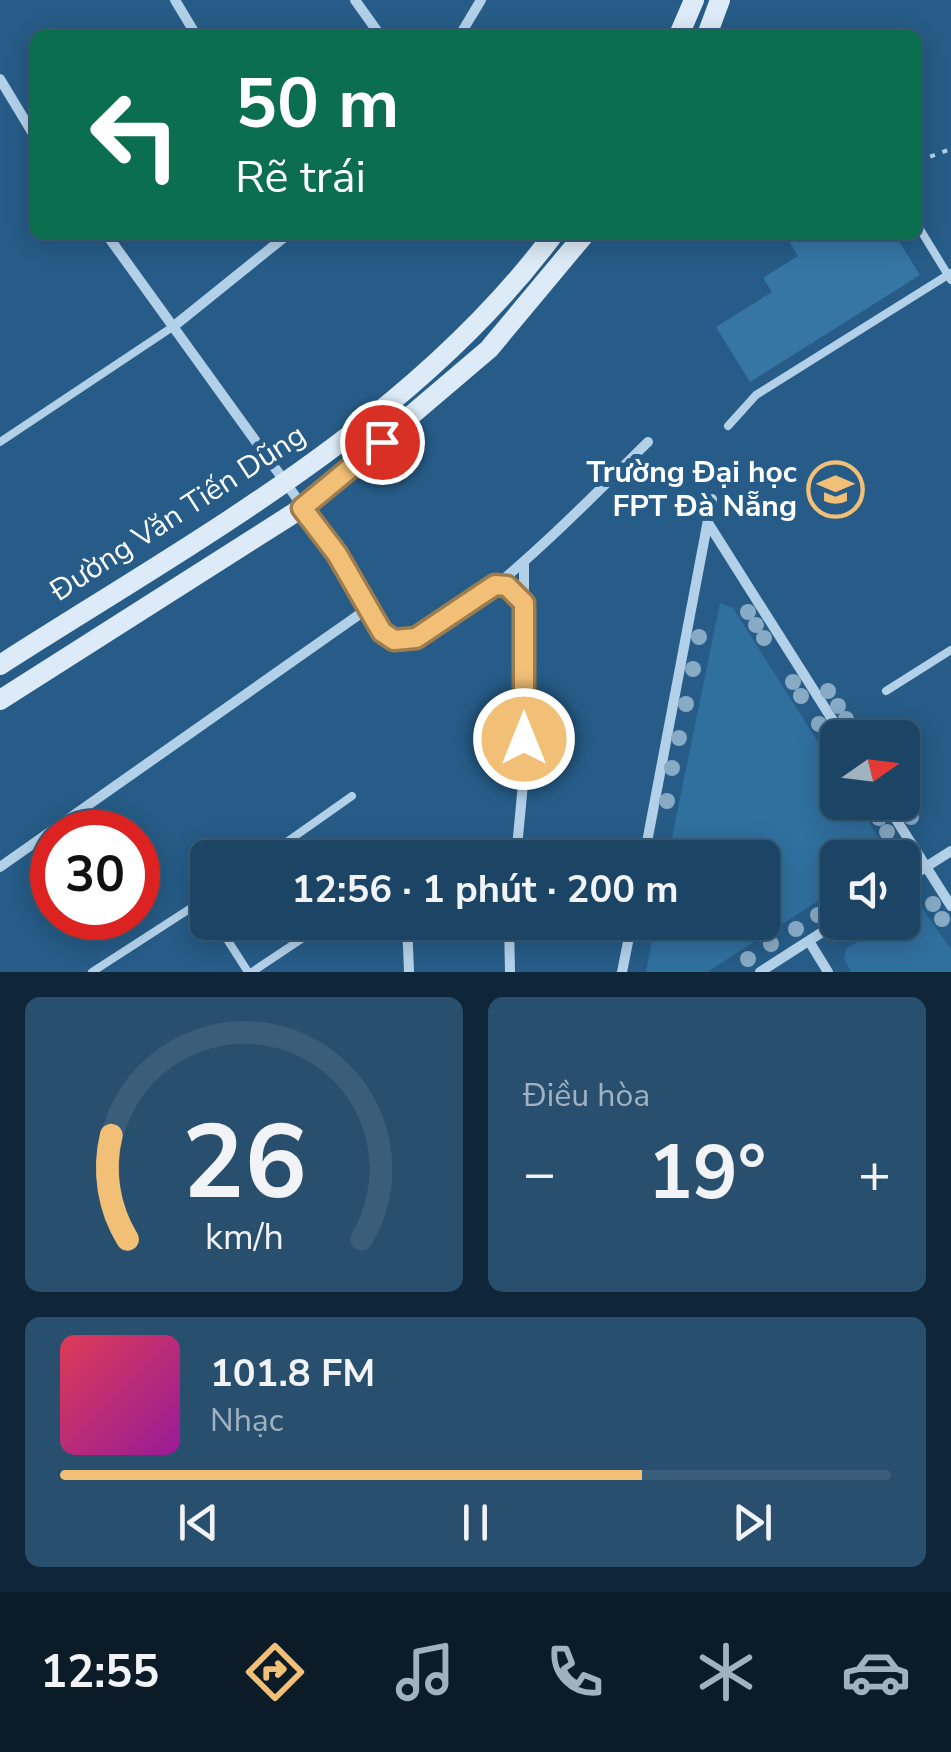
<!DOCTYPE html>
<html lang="vi">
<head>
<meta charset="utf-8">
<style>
	:root { --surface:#1c4565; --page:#294f6e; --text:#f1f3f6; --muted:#a0b1bf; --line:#3a5d79; --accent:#f2bf77 }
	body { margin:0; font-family:"Nunito Sans",sans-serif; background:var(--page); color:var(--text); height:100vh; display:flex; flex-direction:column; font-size:38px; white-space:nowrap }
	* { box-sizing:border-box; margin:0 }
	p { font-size:32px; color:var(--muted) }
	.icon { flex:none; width:55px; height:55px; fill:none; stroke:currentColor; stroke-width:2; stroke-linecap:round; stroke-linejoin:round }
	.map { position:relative; height:972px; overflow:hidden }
	.panel { display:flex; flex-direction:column; gap:25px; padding:25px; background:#0f2638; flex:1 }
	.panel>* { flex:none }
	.hud { position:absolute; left:30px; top:30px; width:892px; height:210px; border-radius:15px; box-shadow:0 5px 25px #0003,0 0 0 2px var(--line); background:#0b6e4f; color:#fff; overflow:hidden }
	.needle { width:65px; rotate:76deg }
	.fabs { position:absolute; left:820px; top:720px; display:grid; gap:20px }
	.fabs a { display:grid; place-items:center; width:100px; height:100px; border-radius:15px; background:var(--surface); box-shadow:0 5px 25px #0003,0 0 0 2px var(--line); font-size:50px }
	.speed { position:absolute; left:30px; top:810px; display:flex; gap:20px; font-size:50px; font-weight:700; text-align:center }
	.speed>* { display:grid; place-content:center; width:130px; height:130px; border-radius:50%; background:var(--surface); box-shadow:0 5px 25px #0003,0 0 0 2px var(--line); line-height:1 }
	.speed .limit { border:15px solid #d22; background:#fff; color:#111 }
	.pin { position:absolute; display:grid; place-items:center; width:85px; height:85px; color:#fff; margin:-42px; border:5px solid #fff; border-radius:50%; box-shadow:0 2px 10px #0007 }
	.me { position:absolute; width:110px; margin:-55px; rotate:0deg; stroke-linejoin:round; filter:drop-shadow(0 0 8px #0008) }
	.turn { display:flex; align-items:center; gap:35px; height:210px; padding:0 40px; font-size:45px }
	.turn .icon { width:130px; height:130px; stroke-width:2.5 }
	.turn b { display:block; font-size:70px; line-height:85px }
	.big { font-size:75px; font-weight:700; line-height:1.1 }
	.panel .tile { flex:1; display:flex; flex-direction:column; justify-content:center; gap:15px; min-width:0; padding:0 35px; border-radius:15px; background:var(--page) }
	.panel .dial { align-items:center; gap:0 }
	.dial svg { height:260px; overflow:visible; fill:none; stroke:var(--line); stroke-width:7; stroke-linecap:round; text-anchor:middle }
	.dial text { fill:var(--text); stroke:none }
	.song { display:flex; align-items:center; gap:30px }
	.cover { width:120px; height:120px; border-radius:15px; background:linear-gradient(135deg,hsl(350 70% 55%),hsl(300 70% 35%)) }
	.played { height:10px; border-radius:5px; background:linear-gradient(90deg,var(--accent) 70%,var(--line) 70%) }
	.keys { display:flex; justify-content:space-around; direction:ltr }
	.heat { display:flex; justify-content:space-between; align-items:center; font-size:55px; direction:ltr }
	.panel .tiles { flex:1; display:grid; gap:25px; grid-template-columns:1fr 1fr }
	.tile:last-child { grid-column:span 2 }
	.trip { position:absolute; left:190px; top:840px; width:590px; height:100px; border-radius:15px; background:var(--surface); box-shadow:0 5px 25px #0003,0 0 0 2px var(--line); font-weight:700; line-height:100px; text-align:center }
	.menu { display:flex; height:160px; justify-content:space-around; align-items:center; background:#0b1c28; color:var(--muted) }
	.menu .icon { width:70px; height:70px }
	.menu .selected { color:var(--accent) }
	.menu b { font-size:45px; color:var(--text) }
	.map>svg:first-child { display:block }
</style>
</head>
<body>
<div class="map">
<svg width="951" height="972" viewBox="0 0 951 972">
	<rect width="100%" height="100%" fill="#265c87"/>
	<path fill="#30709f" d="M720 603 733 608 837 772 838 802 857 803 888 853 886 857 838 858 837 889 707 972H646L655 923 762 922V858L668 857Z
		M921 907 951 949V972H851L844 959 846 949 888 923 902 922 903 913Z"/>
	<path fill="#3675a4" d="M799 235H895L920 275 750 382 716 327 772 292 763 278 798 256 789 241Z"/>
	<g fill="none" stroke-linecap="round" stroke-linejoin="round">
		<path stroke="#b2d1e9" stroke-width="4" stroke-dasharray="5 8" stroke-linecap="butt" d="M918 161 951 149"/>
		<path stroke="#b2d1e9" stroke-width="8" d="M918 226 951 280
			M728 426 756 395 951 273
			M0 442 174 326
			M886 691 951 650
			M264 858 352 796
			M216 922 248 972
			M92 972 208 897
			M252 972 327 922"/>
		<path stroke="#b2d1e9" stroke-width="10" d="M175 0 196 35
			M355 0 380 35
			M460 35 481 0
			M0 79 35 137
			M107 235 337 554 382 632 394 640C455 644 601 487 648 442
			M174 326 287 235
			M708 523 844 738
			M885 802 951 906
			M516 858 524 773V562
			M644 858 712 499
			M0 867 367 609
			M902 882 951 851
			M407 922 409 972
			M509 922 510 972
			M809 941 828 972
			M622 972 632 922
			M760 972 838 922"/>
		<path stroke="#dcebf7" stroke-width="20" d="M679 35 694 0
			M707 35 720 0
			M0 665C195 540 412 424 553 235
			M0 700 302 508 489 349 584 235"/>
	</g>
	<g fill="#87aac5">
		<circle cx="748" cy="612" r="8"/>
		<circle cx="756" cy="625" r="8"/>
		<circle cx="699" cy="637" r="8"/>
		<circle cx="764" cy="638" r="8"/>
		<circle cx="693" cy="669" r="8"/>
		<circle cx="793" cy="682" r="8"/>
		<circle cx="828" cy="691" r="8"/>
		<circle cx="801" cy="696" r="8"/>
		<circle cx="686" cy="704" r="8"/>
		<circle cx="838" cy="706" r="8"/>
		<circle cx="846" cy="719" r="8"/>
		<circle cx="819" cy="724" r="8"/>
		<circle cx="679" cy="738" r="8"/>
		<circle cx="672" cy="768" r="8"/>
		<circle cx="667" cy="801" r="8"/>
		<circle cx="911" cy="817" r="8"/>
		<circle cx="879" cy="818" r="8"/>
		<circle cx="887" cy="832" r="8"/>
		<circle cx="933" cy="904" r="8"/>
		<circle cx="818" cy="915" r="8"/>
		<circle cx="942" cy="919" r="8"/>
		<circle cx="796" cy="929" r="8"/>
		<circle cx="641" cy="932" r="8"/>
		<circle cx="771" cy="944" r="8"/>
		<circle cx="748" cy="959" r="8"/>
	</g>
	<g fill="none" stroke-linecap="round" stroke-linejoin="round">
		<defs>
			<path id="route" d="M382 442 302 508 337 554 382 632 394 640 416 638 495 585 507 586 524 603V739"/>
		</defs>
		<use href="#route" stroke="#9d7c4d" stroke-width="25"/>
		<use href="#route" stroke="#f2bf77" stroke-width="18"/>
	</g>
	<defs>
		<symbol id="university-ring" viewBox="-11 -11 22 22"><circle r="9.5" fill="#265c87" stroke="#f2bf77" stroke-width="1.5"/><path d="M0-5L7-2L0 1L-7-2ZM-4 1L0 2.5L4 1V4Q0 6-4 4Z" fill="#f2bf77"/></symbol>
	</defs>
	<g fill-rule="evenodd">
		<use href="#university-ring" x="804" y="458" width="63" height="63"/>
	</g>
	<g text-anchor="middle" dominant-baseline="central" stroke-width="10" stroke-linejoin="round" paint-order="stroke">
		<g font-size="30" font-weight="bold" fill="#fff" stroke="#265c87" text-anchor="end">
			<text x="797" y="472">Trường Đại học<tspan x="797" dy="34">FPT Đà Nẵng</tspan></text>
		</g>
		<g font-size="30" fill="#fff" stroke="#265c87">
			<text transform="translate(178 513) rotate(-33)">Đường Văn Tiến Dũng</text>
		</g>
	</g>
</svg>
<div class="fabs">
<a><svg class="needle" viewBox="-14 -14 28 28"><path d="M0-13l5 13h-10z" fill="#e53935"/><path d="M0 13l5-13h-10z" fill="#a0b1bf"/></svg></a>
<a><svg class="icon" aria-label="sound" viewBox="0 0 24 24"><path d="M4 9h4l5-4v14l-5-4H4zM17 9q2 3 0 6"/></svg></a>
</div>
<div class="speed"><div class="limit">30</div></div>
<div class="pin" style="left:382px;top:442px;background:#d93025"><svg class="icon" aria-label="arrive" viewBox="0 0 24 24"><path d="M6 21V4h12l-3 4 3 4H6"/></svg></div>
<svg class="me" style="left:524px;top:739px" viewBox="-20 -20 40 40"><circle r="17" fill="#f2bf77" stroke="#fff" stroke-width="3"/><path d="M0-11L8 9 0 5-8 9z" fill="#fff"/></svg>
<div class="trip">12:56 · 1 phút · 200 m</div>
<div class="hud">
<div class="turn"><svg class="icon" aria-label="left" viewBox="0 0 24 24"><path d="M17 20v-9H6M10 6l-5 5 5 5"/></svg><div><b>50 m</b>Rẽ trái</div></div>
</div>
</div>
<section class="panel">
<div class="tiles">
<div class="tile dial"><svg viewBox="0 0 100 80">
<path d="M14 69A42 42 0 1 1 86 69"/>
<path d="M14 69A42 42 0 0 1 9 37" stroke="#f2bf77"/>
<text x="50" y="56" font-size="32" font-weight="700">26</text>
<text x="50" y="72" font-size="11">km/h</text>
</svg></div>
<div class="tile"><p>Điều hòa</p>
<div class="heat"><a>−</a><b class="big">19°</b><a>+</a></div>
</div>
<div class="tile">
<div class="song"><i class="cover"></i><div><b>101.8 FM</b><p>Nhạc</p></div></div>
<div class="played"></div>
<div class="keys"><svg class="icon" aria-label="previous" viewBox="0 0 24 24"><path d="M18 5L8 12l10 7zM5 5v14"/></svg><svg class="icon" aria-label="pause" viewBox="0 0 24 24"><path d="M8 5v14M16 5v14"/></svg><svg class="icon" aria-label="next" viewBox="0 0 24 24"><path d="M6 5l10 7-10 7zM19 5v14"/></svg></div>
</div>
</div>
</section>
<nav class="menu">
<b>12:55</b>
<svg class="icon selected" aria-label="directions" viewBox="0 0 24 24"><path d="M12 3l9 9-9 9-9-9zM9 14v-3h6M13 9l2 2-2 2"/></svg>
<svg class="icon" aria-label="music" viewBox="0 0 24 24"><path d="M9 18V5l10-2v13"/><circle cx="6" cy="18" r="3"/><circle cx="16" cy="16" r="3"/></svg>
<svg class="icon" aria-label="phone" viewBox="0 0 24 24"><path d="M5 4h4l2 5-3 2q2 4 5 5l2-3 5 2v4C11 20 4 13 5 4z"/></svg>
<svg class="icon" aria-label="climate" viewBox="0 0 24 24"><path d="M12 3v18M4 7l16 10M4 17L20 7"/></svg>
<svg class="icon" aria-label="car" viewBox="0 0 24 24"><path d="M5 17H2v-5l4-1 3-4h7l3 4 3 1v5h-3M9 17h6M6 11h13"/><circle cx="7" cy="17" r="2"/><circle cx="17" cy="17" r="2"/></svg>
</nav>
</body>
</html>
